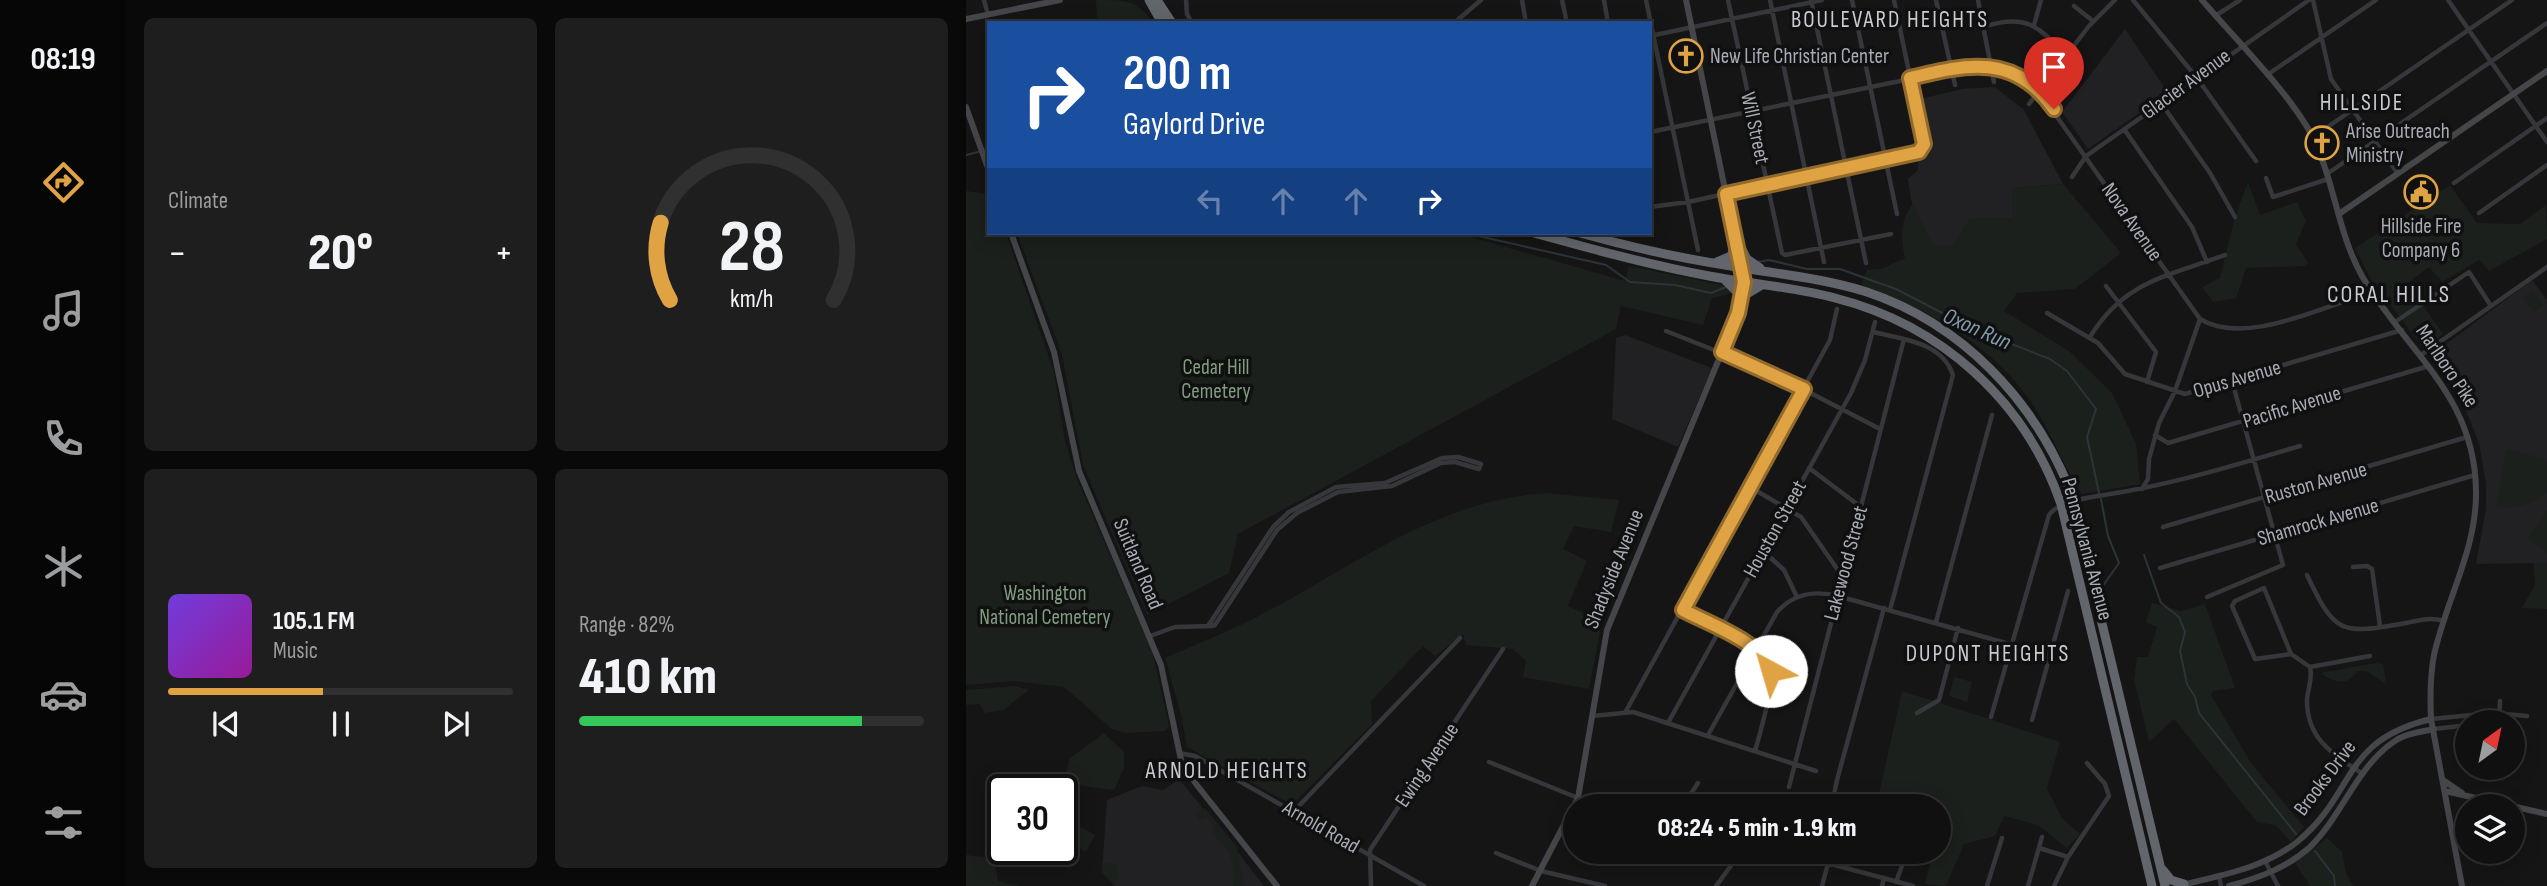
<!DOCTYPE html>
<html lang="en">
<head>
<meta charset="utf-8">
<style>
	:root { --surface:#101010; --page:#1e1e1e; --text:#f1f3f6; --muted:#9c9d9f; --line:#303030; --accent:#dfa344 }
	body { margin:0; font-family:"Sofia Sans Condensed",sans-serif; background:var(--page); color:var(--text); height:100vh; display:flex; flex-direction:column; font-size:26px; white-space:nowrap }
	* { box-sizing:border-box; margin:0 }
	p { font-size:23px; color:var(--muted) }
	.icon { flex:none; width:38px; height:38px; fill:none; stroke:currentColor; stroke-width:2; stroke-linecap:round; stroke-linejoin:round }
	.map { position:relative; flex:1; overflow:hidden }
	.sheet { display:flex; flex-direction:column; gap:18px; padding:18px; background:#090909; width:840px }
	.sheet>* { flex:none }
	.banner { position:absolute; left:21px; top:21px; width:665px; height:214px; border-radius:0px; box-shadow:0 4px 18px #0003,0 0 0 2px var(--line); background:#1a4fa0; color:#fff; overflow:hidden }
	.needle { width:46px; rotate:33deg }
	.buttons { position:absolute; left:1489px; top:710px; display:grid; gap:14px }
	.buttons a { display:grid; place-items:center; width:70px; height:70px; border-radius:50%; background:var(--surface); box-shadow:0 4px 18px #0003,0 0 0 2px var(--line); font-size:35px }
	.speed { position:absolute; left:21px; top:774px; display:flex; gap:14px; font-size:35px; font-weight:700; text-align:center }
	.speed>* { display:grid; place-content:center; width:91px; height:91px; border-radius:50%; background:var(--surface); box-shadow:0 4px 18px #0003,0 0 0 2px var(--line); line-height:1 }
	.speed .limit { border:4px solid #111; border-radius:10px; background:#fff; color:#111 }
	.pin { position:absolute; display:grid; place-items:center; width:60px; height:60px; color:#fff; margin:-72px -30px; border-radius:50% 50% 50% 0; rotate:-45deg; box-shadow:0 0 7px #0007 }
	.pin .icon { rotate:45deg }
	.me { position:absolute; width:77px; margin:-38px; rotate:321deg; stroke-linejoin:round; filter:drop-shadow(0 0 5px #0008) }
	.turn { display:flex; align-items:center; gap:24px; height:147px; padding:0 21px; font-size:32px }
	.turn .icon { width:91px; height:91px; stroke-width:2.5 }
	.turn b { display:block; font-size:49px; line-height:60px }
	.lanes { display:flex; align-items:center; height:66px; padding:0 21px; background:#0003; justify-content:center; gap:35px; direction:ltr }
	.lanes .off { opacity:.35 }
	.big { font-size:52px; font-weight:800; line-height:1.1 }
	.sheet .card { flex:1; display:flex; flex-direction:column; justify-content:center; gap:10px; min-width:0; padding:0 24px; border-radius:10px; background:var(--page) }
	.sheet .dial { align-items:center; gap:0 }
	.dial svg { height:182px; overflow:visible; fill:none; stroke:var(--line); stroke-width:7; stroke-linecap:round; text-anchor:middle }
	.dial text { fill:var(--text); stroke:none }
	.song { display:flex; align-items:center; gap:21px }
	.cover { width:84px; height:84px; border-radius:10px; background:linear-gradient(135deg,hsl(260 70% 55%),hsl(300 70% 35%)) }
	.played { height:7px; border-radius:4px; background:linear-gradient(90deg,var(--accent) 45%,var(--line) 45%) }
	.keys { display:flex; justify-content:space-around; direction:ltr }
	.heat { display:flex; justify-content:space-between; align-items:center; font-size:38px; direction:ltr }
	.charge { height:10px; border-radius:5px; background:linear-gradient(90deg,#34c759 82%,var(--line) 0) }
	.sheet .tiles { flex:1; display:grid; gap:18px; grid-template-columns:repeat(2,1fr) }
	.trip { position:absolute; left:597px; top:794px; width:388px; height:70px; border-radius:35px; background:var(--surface); box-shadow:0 4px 18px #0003,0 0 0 2px var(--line); font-weight:800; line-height:70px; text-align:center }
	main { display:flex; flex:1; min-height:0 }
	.menu { display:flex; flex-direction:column; width:126px; justify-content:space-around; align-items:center; background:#060606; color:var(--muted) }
	.menu .icon { width:49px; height:49px }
	.menu .current { color:var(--accent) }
	.menu b { font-size:32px; color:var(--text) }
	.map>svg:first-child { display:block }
</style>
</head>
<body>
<main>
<nav class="menu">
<b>08:19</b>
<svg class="icon current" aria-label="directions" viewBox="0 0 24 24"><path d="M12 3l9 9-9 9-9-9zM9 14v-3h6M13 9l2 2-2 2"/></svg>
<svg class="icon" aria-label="music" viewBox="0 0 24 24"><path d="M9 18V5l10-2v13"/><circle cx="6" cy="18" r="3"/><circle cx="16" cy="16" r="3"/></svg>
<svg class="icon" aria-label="phone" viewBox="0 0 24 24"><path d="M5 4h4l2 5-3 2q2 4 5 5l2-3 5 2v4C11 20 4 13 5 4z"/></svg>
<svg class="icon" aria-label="climate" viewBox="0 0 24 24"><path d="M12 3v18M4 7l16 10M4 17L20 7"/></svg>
<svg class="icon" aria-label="car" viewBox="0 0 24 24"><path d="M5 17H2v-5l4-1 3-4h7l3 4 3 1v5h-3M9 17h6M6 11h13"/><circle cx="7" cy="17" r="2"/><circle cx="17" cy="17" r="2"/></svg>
<svg class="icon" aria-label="filters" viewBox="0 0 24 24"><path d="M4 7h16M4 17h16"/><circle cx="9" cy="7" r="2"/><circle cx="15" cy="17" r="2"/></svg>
</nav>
<section class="sheet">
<div class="tiles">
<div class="card"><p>Climate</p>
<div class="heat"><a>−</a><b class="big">20°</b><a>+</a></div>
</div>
<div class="card dial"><svg viewBox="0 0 100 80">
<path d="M14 69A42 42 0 1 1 86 69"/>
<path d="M14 69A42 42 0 0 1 10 35" stroke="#dfa344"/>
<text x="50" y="56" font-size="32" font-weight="700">28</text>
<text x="50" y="72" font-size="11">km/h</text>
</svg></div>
<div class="card">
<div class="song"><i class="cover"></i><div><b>105.1 FM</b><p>Music</p></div></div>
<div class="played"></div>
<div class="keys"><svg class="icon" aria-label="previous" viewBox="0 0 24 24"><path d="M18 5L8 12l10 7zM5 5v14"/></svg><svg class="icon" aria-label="pause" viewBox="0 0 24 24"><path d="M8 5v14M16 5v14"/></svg><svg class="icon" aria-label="next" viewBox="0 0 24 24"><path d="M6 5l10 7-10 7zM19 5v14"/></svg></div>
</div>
<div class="card"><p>Range · 82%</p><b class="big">410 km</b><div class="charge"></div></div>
</div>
</section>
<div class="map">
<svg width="1581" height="886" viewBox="0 0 1581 886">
	<rect width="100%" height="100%" fill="#151516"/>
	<path fill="#212123" d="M1159 29 1202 93 1122 149 1096 112Z
		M1029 87 1058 110 1097 184 1047 188 1046 218 1004 219 987 245H966L945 200 942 179 952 170 953 142 946 101 996 89Z
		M1566 280 1581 300V563L1510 564 1520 508V483L1513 443 1495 399 1467 360 1468 353Z
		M659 335 746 368 712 447 646 419 650 338Z
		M213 779 253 828 298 886H149L136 872 141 800 176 786 197 790Z"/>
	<path fill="#1b201c" d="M130 0C164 0 169 0 188 23H131Z
		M1282 182 1294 215 1331 202 1340 221 1330 244 1342 263 1339 266 1280 268 1270 298 1247 302 1236 287 1254 278 1269 217Z
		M1097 184 1155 253 1109 289 1051 293 1038 311 1103 351 1146 393 1170 444 1174 484 1116 494C1097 466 1086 433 1067 405 1027 344 961 309 895 285L901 270 915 269 939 258C934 236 934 222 947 203L966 245H987L1004 219 1046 218V188Z
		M1484 185 1511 223 1554 224 1580 205 1581 239 1523 271 1513 260 1476 282 1463 267 1442 283 1477 334 1457 348 1404 278 1389 248Z
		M0 191 23 194V233H40L88 372 99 442 111 479 187 654 203 726 199 731 159 733 146 729 98 687 47 681 0 685Z
		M51 233H491L659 281 663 266 756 285 766 293 746 298 737 325 655 306 650 329 272 534 263 573 181 615 117 465 96 355Z
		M1566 291 1577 305 1568 312 1557 298Z
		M1543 449 1581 460V493C1565 504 1550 510 1530 507L1540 451Z
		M580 493 653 500 645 532 608 526 597 549 621 561 602 606 636 622 623 689 557 677 560 661 547 649 500 645 497 634 469 656 457 646 405 701 406 724 326 805 221 747 215 714 199 658C228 645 259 633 287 619 385 569 466 501 580 493Z
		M1581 510V553L1561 539Z
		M1568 563H1581V609L1556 608 1569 585Z
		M1186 603 1215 611 1239 604 1269 688 1247 691 1245 695 1285 763 1338 827 1325 842 1309 825 1291 822 1208 719 1183 742 1168 679 1171 657H1182L1191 627 1180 622Z
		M1410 663 1417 664 1420 684 1400 671H1392C1379 687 1370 683 1354 673Z
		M988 677 1006 682 1001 702 983 696Z
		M49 686 63 690 37 710 18 713 14 704 0 705V690Z
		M936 691 1094 742 1081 789 1096 818 1114 834 1101 848 1072 825 1038 816 1029 836 998 844 980 886 959 884 967 852H973V807H910Z
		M138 733 158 752V768L148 790 110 785 98 780 104 758Z
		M239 808 271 847 278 886H267C271 862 263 849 246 834L248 829 242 817 232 821 230 813Z
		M96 816 129 835 120 852 96 839Z
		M1361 838 1376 852 1380 873 1387 886H1344L1329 863Z
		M0 855 28 858 32 881 53 886H0Z
		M136 862 150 864 153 875 147 884 136 872Z"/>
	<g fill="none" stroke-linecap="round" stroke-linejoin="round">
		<path stroke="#2c3438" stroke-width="2" d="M0 155 12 152
			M499 233 640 265 664 282 709 285 745 293 760 287
			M792 262 803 260 841 269H874L930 289 1007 329 1084 359 1101 371 1130 409 1121 437 1133 493
			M1135 499 1142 536 1153 563 1136 587
			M1178 555 1195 603 1213 617 1219 632 1214 651 1221 684 1229 697 1233 713 1330 834
			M1349 851 1368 876 1369 886"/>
		<path stroke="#36373b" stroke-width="4.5" d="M18 0 22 15
			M220 0 221 14 226 23
			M556 0 560 23
			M596 0 601 23
			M638 0 642 23
			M680 0 732 250
			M762 0 816 253 819 255 925 234
			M804 0 858 262
			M845 0 900 263
			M886 0 931 214
			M970 0 989 85
			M1012 0 1028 82
			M1167 0 1231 78 1290 161
			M1347 0 1365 79 1432 174
			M1482 0 1581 142
			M1108 6 1127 21
			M1249 16 1274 0
			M488 23 515 0
			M1068 25 1075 0
			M1017 27C1059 13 1071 25 1100 55
			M684 36 856 0
			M1301 75 1410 0
			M944 78C994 66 1028 54 1072 90L1234 319C1276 345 1347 311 1391 297L1405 290
			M1195 103 1244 173 1269 217
			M1063 104 1123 26 1149 0
			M1158 129 1226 227 1241 262
			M684 132 944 79
			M1347 137 1546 0
			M1361 174 1581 23
			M1106 177 1120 156 1343 0
			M1300 178 1307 197 1362 179
			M1488 183 1581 118
			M684 207 722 202 955 151 958 144 928 0
			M1513 213 1581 165
			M1140 286 1190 352 1181 382
			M1081 313 1132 343 1159 374 1219 394 1436 330
			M1429 322 1503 272 1525 306
			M700 331 806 373 914 429
			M907 332C936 339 976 342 987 375L924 610
			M1124 337C1158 281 1202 276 1259 255
			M1455 355 1581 267
			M1189 435 1202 443 1463 366
			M843 468 895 507
			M784 487 835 517 876 576
			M1176 489 1182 479 1183 459 1193 423 1209 391 1234 319
			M1197 527 1501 437
			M797 551 818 570 831 597
			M1387 567 1401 566 1406 569 1414 626
			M1194 568 1509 475
			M1341 575C1369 634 1374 635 1440 623 1454 620 1464 617 1478 621
			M1298 588 1325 654 1289 659 1266 606 1269 601Z
			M1241 597 1317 565 1266 381
			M717 610C805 658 820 644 789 751
			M970 622 1026 415
			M184 636 209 627 246 626 249 625 311 530 331 513 372 492 426 486 475 463 489 462 513 469 515 464 492 457 476 458 419 483 370 487 323 512 307 527 242 626
			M1325 654 1344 667 1404 656
			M1344 667C1347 678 1342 688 1341 699 1340 739 1368 755 1397 774
			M660 711 864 340 871 309
			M951 713 973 700 992 628
			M627 716 667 712 850 771
			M1025 717 1083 515C1093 501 1121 498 1138 495 1205 485 1269 465 1334 446
			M1465 719 1526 713 1561 716
			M1066 720 1102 591
			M702 723 885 393 899 360 909 322
			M1533 723 1534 701
			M1468 729 1502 725
			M742 735 811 612C827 594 849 590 872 596L1083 655
			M213 753 229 756 458 886
			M523 762 612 798 645 807
			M823 787 938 339
			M716 807 732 783
			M873 807 868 795 871 780 918 608
			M328 811 494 638
			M1073 848 1102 857
			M820 852 947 886
			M530 853 575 871 639 886
			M1299 861 1312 886
			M1253 876 1255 886
			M930 882 941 852
			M405 886 404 850 537 649
			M750 886 775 852
			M856 886 865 852
			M916 886 918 878
			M1021 886 1036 838
			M1062 886 1076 837
			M1088 886 1102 857 1143 796 1139 784 1121 763"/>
		<path stroke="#44464a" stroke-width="6" d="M1236 0C1269 39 1332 101 1351 146 1369 188 1373 235 1396 276 1440 352 1509 394 1510 491 1511 549 1480 600 1468 655 1464 676 1464 697 1465 719L1496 886
			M0 19 94 0
			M0 107 23 171
			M1373 214 1581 71
			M45 233 88 352 113 471 195 665 215 760 230 784 311 886
			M1477 780 1496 793
			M1479 791 1581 814
			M1216 885C1256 875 1298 868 1331 842 1391 793 1374 741 1465 719
			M566 886 612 798 641 630 772 313 778 282 720 0
			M1263 886C1292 878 1321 868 1344 847 1377 815 1392 763 1432 739 1443 733 1455 732 1468 729"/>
		<path stroke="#62656b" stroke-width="9" d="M183 0 196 23
			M191 0 206 23
			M568 233C626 249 684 265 743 276 785 284 828 287 869 298 975 325 1059 400 1095 504L1186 886
			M614 233C664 247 713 258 765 266 810 274 857 278 901 292 996 324 1067 399 1104 490L1199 886
			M771 240 781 259 794 268
			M751 262 765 256 771 240
			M759 280 776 297 796 285
			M1197 870 1205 880 1218 884"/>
	</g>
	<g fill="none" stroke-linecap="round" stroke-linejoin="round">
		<defs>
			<path id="route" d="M805 671C796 642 743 624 717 610L838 389 756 352 772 313 778 282 760 194 953 152 958 144 944 78C1001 64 1049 53 1088 109"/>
		</defs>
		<use href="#route" stroke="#916a2c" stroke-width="18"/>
		<use href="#route" stroke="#dfa344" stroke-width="12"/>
	</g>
	<defs>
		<symbol id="church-ring" viewBox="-11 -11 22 22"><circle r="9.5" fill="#101011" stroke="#dfa344" stroke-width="1.5"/><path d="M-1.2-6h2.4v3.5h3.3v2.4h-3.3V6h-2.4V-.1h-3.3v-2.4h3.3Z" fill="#dfa344"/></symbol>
		<symbol id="civic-ring" viewBox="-11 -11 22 22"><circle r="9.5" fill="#101011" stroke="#dfa344" stroke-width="1.5"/><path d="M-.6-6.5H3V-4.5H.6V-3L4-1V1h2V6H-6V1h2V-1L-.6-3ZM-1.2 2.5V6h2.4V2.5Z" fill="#dfa344"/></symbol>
	</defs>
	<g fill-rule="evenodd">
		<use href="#church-ring" x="701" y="37" width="38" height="38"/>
		<use href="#church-ring" x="1337" y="124" width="38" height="38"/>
		<use href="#civic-ring" x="1436" y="173" width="38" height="38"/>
	</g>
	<g text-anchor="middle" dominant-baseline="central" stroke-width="7" stroke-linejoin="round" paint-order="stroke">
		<g font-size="21" fill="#a8acb5" stroke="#101011" text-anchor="start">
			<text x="744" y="56">New Life Christian Center</text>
			<text x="1380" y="131">Arise Outreach<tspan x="1380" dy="24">Ministry</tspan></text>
			<text x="1455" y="226" text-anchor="middle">Hillside Fire<tspan x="1455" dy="24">Company 6</tspan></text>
		</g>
		<g font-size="21" fill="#a8acb5" stroke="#101011">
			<text transform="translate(1220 84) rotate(-36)">Glacier Avenue</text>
			<text transform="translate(789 128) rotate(78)">Will Street</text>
			<text transform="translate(1166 222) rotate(55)">Nova Avenue</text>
			<text transform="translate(1481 366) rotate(56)">Marlboro Pike</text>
			<text transform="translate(1271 379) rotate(-16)">Opus Avenue</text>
			<text transform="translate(1326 407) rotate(-17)">Pacific Avenue</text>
			<text transform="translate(1350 483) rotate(-16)">Ruston Avenue</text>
			<text transform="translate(1352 522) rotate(-16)">Shamrock Avenue</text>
			<text transform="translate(809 529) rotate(-61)">Houston Street</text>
			<text transform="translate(1121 549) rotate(75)">Pennsylvania Avenue</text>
			<text transform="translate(880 563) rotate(-75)">Lakewood Street</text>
			<text transform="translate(172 564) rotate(67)">Suitland Road</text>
			<text transform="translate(648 569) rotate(-68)">Shadyside Avenue</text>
			<text transform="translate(461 765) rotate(-56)">Ewing Avenue</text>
			<text transform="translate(1359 778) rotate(-53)">Brooks Drive</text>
			<text transform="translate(355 827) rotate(30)">Arnold Road</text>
		</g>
		<g font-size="21" fill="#819e81" stroke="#101011">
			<text x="250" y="367">Cedar Hill<tspan x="250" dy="24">Cemetery</tspan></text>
			<text x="79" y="593">Washington<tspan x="79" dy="24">National Cemetery</tspan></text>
		</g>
		<g font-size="23" letter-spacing="2" fill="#c8cbd1" stroke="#101011">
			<text x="924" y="20">BOULEVARD HEIGHTS</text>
			<text x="1396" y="103">HILLSIDE</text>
			<text x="1022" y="654">DUPONT HEIGHTS</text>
			<text x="261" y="771">ARNOLD HEIGHTS</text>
		</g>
		<g font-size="23" font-style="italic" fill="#829bac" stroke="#101011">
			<text transform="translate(1011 329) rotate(24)">Oxon Run</text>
		</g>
		<g font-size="24" letter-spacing="2" fill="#c8cbd1" stroke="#101011">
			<text x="1423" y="294">CORAL HILLS</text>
		</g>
	</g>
</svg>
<div class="buttons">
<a><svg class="needle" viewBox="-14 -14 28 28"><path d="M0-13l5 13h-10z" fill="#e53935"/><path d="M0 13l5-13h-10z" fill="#9c9d9f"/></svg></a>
<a><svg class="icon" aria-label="layers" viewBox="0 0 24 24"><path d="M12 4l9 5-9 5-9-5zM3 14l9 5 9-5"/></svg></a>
</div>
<div class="speed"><div class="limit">30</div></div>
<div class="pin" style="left:1088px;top:109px;background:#d93025"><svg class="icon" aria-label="arrive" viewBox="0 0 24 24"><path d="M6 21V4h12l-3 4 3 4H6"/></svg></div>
<svg class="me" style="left:805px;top:671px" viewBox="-20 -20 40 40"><circle r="19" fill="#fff"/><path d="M0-13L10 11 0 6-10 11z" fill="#dfa344"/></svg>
<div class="trip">08:24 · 5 min · 1.9 km</div>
<div class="banner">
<div class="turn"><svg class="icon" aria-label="right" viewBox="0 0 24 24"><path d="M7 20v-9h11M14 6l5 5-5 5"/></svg><div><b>200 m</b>Gaylord Drive</div></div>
<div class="lanes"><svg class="icon off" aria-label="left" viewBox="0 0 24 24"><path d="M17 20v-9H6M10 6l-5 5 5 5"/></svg><svg class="icon off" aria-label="ahead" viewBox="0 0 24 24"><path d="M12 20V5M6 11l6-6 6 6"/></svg><svg class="icon off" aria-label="ahead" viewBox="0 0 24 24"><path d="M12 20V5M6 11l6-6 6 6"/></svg><svg class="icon" aria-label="right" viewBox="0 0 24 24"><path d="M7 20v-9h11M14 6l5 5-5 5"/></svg></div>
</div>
</div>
</main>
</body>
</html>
